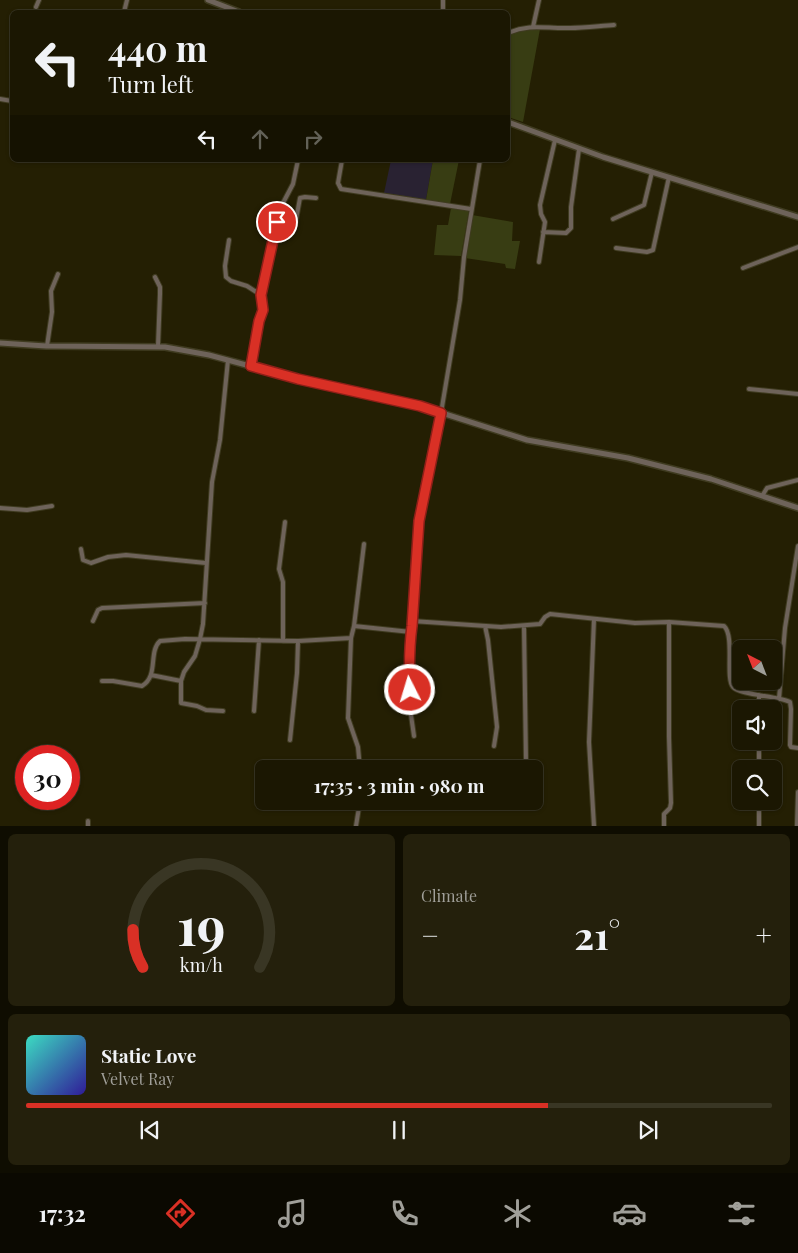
<!DOCTYPE html>
<html lang="en">
<head>
<meta charset="utf-8">
<style>
	:root { --surface:#1b1702; --page:#24200c; --text:#f1f3f6; --muted:#a09f99; --line:#393624; --accent:#d93025 }
	body { margin:0; font-family:"Playfair Display",serif; background:var(--page); color:var(--text); height:100vh; display:flex; flex-direction:column; font-size:19px; white-space:nowrap }
	* { box-sizing:border-box; margin:0 }
	p { font-size:16px; color:var(--muted) }
	.icon { flex:none; width:28px; height:28px; fill:none; stroke:currentColor; stroke-width:2; stroke-linecap:round; stroke-linejoin:round }
	.map { position:relative; height:826px; overflow:hidden }
	.panel { display:flex; flex-direction:column; gap:8px; padding:8px; background:#0f0d01; flex:1 }
	.panel>* { flex:none }
	.top-card { position:absolute; left:10px; top:10px; width:500px; height:152px; border-radius:8px; box-shadow:0 1px 4px #0004,0 0 0 1px var(--line); background:#1b1702; color:var(--text); overflow:hidden }
	.needle { width:32px; rotate:318deg }
	.tools { position:absolute; left:732px; top:640px; display:grid; gap:10px }
	.tools a { display:grid; place-items:center; width:50px; height:50px; border-radius:8px; background:var(--surface); box-shadow:0 1px 4px #0004,0 0 0 1px var(--line); font-size:25px }
	.speed { position:absolute; left:15px; top:745px; display:flex; gap:10px; font-size:25px; font-weight:700; text-align:center }
	.speed>* { display:grid; place-content:center; width:65px; height:65px; border-radius:50%; background:var(--surface); box-shadow:0 1px 4px #0004,0 0 0 1px var(--line); line-height:1 }
	.speed .limit { border:8px solid #d22; background:#fff; color:#111 }
	.pin { position:absolute; display:grid; place-items:center; width:42px; height:42px; color:#fff; margin:-21px; border:2px solid #fff; border-radius:50%; box-shadow:0 1px 5px #0007 }
	.me { position:absolute; width:55px; margin:-28px; rotate:355deg; stroke-linejoin:round; filter:drop-shadow(0 0 4px #0008) }
	.turn { display:flex; align-items:center; gap:18px; height:105px; padding:0 15px; font-size:22px }
	.turn .icon { width:65px; height:65px; stroke-width:2.5 }
	.turn b { display:block; font-size:35px; line-height:42px }
	.lanes { display:flex; align-items:center; height:48px; padding:0 15px; background:#0003; justify-content:center; gap:25px; direction:ltr }
	.lanes .off { opacity:.35 }
	.big { font-size:38px; font-weight:700; line-height:1.1 }
	.panel .tile { flex:1; display:flex; flex-direction:column; justify-content:center; gap:8px; min-width:0; padding:0 18px; border-radius:8px; background:var(--page) }
	.panel .dial { align-items:center; gap:0 }
	.dial svg { height:130px; overflow:visible; fill:none; stroke:var(--line); stroke-width:7; stroke-linecap:round; text-anchor:middle }
	.dial text { fill:var(--text); stroke:none }
	.song { display:flex; align-items:center; gap:15px }
	.cover { width:60px; height:60px; border-radius:8px; background:linear-gradient(135deg,hsl(170 70% 55%),hsl(250 70% 35%)) }
	.played { height:5px; border-radius:2px; background:linear-gradient(90deg,var(--accent) 70%,var(--line) 70%) }
	.keys { display:flex; justify-content:space-around; direction:ltr }
	.heat { display:flex; justify-content:space-between; align-items:center; font-size:28px; direction:ltr }
	.panel .tiles { flex:1; display:grid; gap:8px; grid-template-columns:1fr 1fr }
	.tile:last-child { grid-column:span 2 }
	.trip { position:absolute; left:255px; top:760px; width:288px; height:50px; border-radius:8px; background:var(--surface); box-shadow:0 1px 4px #0004,0 0 0 1px var(--line); font-weight:700; line-height:50px; text-align:center }
	.menu { display:flex; height:80px; justify-content:space-around; align-items:center; background:#0b0901; color:var(--muted) }
	.menu .icon { width:35px; height:35px }
	.menu .on { color:var(--accent) }
	.menu b { font-size:22px; color:var(--text) }
	.map>svg:first-child { display:block }
</style>
</head>
<body>
<div class="map">
<svg width="798" height="826" viewBox="0 0 798 826">
	<rect width="100%" height="100%" fill="#241f03"/>
	<path fill="#292232" d="M391 160H433L426 200 384 193Z"/>
	<path fill="#383d13" d="M529 28 540 29 523 122 508 117V35Z
		M433 160H459L450 204 426 200Z
		M451 208 469 210 461 256 434 255 437 225H448Z
		M472 215 513 222 512 241H520L515 269 506 268 505 264 465 258Z"/>
	<g fill="none" stroke-linecap="round" stroke-linejoin="round">
		<defs>
			<path id="minor" d="M443 0V12
				M36 7 39 0
				M124 12 127 0
				M533 27 539 0
				M508 33C531 23 546 29 570 28 584 28 599 26 614 25
				M0 99 12 101
				M342 160 338 183 341 189 471 209
				M613 219 644 205 652 172
				M276 226 295 225 300 198 305 197 316 198
				M543 232 566 233 571 228V207L579 149
				M229 240 225 266 226 277 231 281 247 286 261 295
				M616 248 647 252 653 250 669 177
				M539 262 545 222 541 214 540 205 555 140
				M743 268 798 247
				M155 277 160 287V294L158 346
				M47 346 52 312 51 291 58 274
				M251 366 259 321 263 310 261 295 271 243 283 203 293 184 298 160
				M749 389 798 394
				M762 496 767 488 798 480
				M0 508 27 510 52 506
				M81 549 83 560 91 563 108 557 126 555 206 563
				M93 621 98 610 102 608 205 603
				M412 621 501 627 540 624 545 617 550 614 635 623 669 622 724 626C735 636 725 678 733 687 739 695 778 696 790 702L791 709 790 745 791 747 798 748
				M354 626 364 544
				M485 626 488 640 497 727 494 746
				M524 626 526 762
				M351 638 348 718 358 747 360 769
				M283 641V582L279 569 285 522
				M151 675 181 681 184 672 195 656 200 639 203 624 212 482 220 440 228 360
				M102 681H113L142 686C159 676 148 652 160 641L185 639 298 641 351 638 354 626 411 632
				M181 681V703L197 706 206 710 223 711
				M779 699 785 628 798 546
				M759 709V695
				M254 711 259 640
				M414 736 411 715 408 663 419 521 441 413 460 300 464 257 480 160
				M290 740 297 673 298 641
				M759 769V741
				M759 801V826
				M88 826V821
				M356 826 360 801
				M594 826 589 742 594 619
				M664 826V814L670 808 671 803 669 737V622
				M797 826 798 792"/>
			<path id="tertiary" d="M208 0 239 12
				M508 122 603 157 798 217
				M0 343 46 346 165 347 209 355 298 379 420 406 527 440 628 458 711 479 798 508"/>
		</defs>
		<use href="#minor" stroke="#3f3b20" stroke-width="6"/>
		<use href="#tertiary" stroke="#3f3b20" stroke-width="8"/>
		<use href="#minor" stroke="#6e635a" stroke-width="4"/>
		<use href="#tertiary" stroke="#6e635a" stroke-width="5"/>
	</g>
	<g fill="none" stroke-linecap="round" stroke-linejoin="round">
		<defs>
			<path id="route" d="M277 222 261 295 263 310 259 321 251 366 298 379 420 406 441 413 419 521 412 626C409 648 409 668 410 690"/>
		</defs>
		<use href="#route" stroke="#8d1f18" stroke-width="12"/>
		<use href="#route" stroke="#d93025" stroke-width="9"/>
	</g>
</svg>
<div class="tools">
<a><svg class="needle" viewBox="-14 -14 28 28"><path d="M0-13l5 13h-10z" fill="#e53935"/><path d="M0 13l5-13h-10z" fill="#a09f99"/></svg></a>
<a><svg class="icon" aria-label="sound" viewBox="0 0 24 24"><path d="M4 9h4l5-4v14l-5-4H4zM17 9q2 3 0 6"/></svg></a>
<a><svg class="icon" aria-label="search" viewBox="0 0 24 24"><circle cx="10" cy="10" r="6"/><path d="M15 15l6 6"/></svg></a>
</div>
<div class="speed"><div class="limit">30</div></div>
<div class="pin" style="left:277px;top:222px;background:#d93025"><svg class="icon" aria-label="arrive" viewBox="0 0 24 24"><path d="M6 21V4h12l-3 4 3 4H6"/></svg></div>
<svg class="me" style="left:410px;top:690px" viewBox="-20 -20 40 40"><circle r="17" fill="#d93025" stroke="#fff" stroke-width="3"/><path d="M0-11L8 9 0 5-8 9z" fill="#fff"/></svg>
<div class="trip">17:35 · 3 min · 980 m</div>
<div class="top-card">
<div class="turn"><svg class="icon" aria-label="left" viewBox="0 0 24 24"><path d="M17 20v-9H6M10 6l-5 5 5 5"/></svg><div><b>440 m</b>Turn left</div></div>
<div class="lanes"><svg class="icon" aria-label="left" viewBox="0 0 24 24"><path d="M17 20v-9H6M10 6l-5 5 5 5"/></svg><svg class="icon off" aria-label="ahead" viewBox="0 0 24 24"><path d="M12 20V5M6 11l6-6 6 6"/></svg><svg class="icon off" aria-label="right" viewBox="0 0 24 24"><path d="M7 20v-9h11M14 6l5 5-5 5"/></svg></div>
</div>
</div>
<section class="panel">
<div class="tiles">
<div class="tile dial"><svg viewBox="0 0 100 80">
<path d="M14 69A42 42 0 1 1 86 69"/>
<path d="M14 69A42 42 0 0 1 8 46" stroke="#d93025"/>
<text x="50" y="56" font-size="32" font-weight="700">19</text>
<text x="50" y="72" font-size="11">km/h</text>
</svg></div>
<div class="tile"><p>Climate</p>
<div class="heat"><a>−</a><b class="big">21°</b><a>+</a></div>
</div>
<div class="tile">
<div class="song"><i class="cover"></i><div><b>Static Love</b><p>Velvet Ray</p></div></div>
<div class="played"></div>
<div class="keys"><svg class="icon" aria-label="previous" viewBox="0 0 24 24"><path d="M18 5L8 12l10 7zM5 5v14"/></svg><svg class="icon" aria-label="pause" viewBox="0 0 24 24"><path d="M8 5v14M16 5v14"/></svg><svg class="icon" aria-label="next" viewBox="0 0 24 24"><path d="M6 5l10 7-10 7zM19 5v14"/></svg></div>
</div>
</div>
</section>
<nav class="menu">
<b>17:32</b>
<svg class="icon on" aria-label="directions" viewBox="0 0 24 24"><path d="M12 3l9 9-9 9-9-9zM9 14v-3h6M13 9l2 2-2 2"/></svg>
<svg class="icon" aria-label="music" viewBox="0 0 24 24"><path d="M9 18V5l10-2v13"/><circle cx="6" cy="18" r="3"/><circle cx="16" cy="16" r="3"/></svg>
<svg class="icon" aria-label="phone" viewBox="0 0 24 24"><path d="M5 4h4l2 5-3 2q2 4 5 5l2-3 5 2v4C11 20 4 13 5 4z"/></svg>
<svg class="icon" aria-label="climate" viewBox="0 0 24 24"><path d="M12 3v18M4 7l16 10M4 17L20 7"/></svg>
<svg class="icon" aria-label="car" viewBox="0 0 24 24"><path d="M5 17H2v-5l4-1 3-4h7l3 4 3 1v5h-3M9 17h6M6 11h13"/><circle cx="7" cy="17" r="2"/><circle cx="17" cy="17" r="2"/></svg>
<svg class="icon" aria-label="filters" viewBox="0 0 24 24"><path d="M4 7h16M4 17h16"/><circle cx="9" cy="7" r="2"/><circle cx="15" cy="17" r="2"/></svg>
</nav>
</body>
</html>
